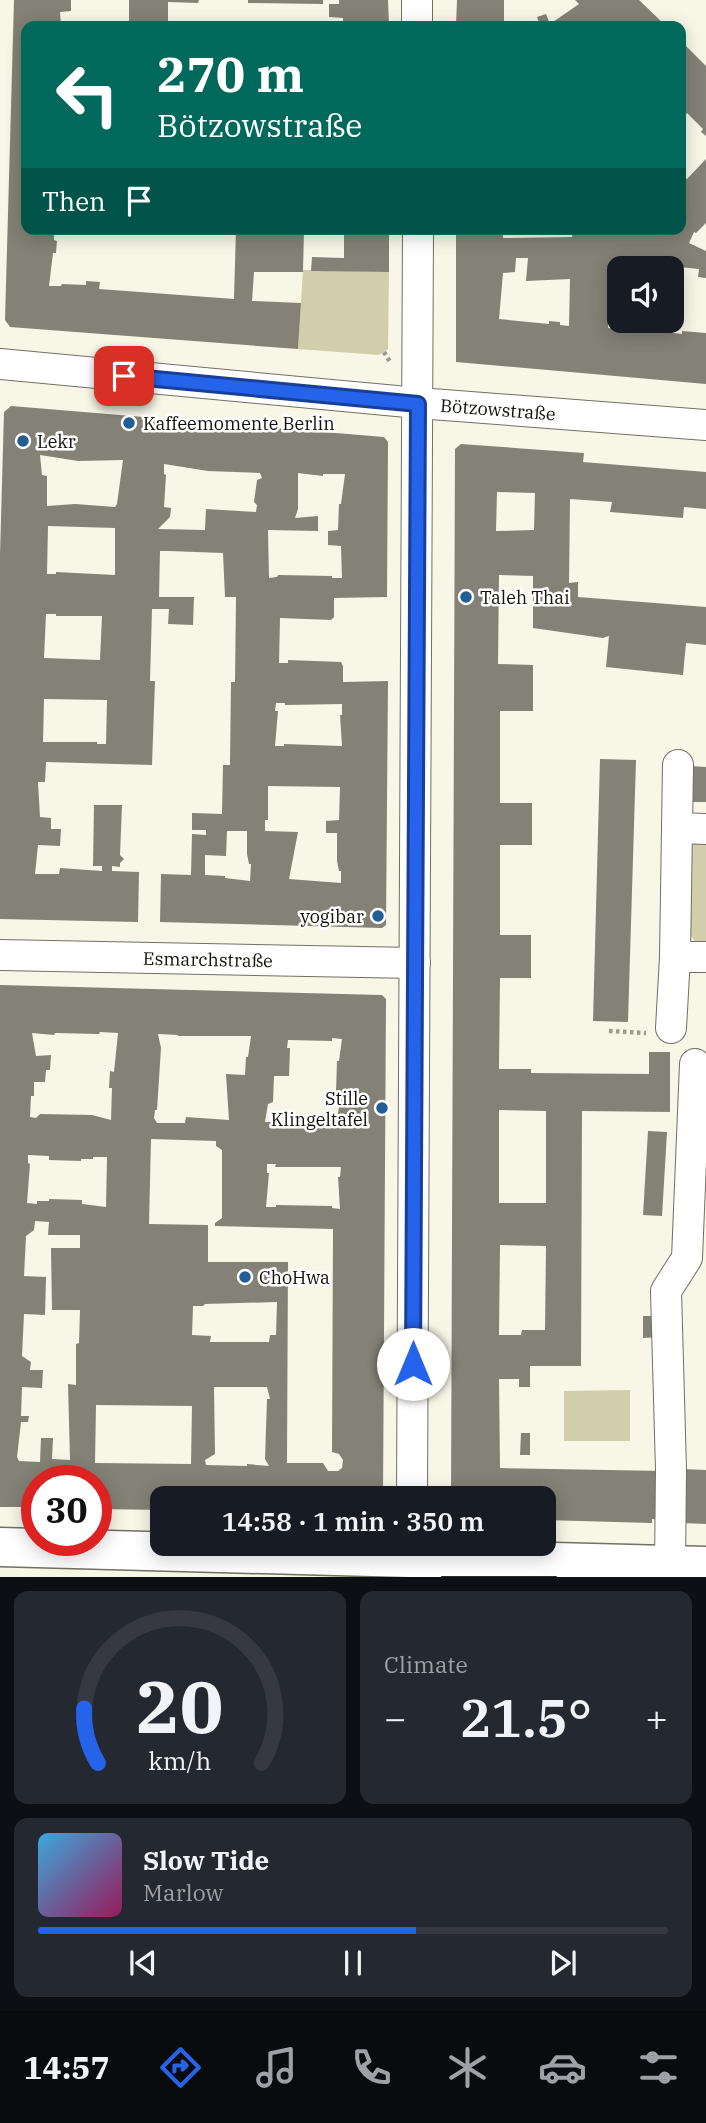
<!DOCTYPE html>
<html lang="en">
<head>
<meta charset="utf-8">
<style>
	:root { --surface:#171b24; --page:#242831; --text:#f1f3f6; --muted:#9ea1a6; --line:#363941; --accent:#2563eb }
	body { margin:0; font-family:"IBM Plex Serif",serif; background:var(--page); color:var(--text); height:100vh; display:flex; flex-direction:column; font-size:26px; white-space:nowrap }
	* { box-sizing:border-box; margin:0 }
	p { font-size:23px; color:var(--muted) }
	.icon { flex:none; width:38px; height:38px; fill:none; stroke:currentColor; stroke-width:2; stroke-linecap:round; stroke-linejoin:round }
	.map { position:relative; height:1577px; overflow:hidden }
	.side { display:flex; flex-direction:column; gap:14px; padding:14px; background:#0d0f14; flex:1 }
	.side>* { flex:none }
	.hud { position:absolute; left:21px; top:21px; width:665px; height:214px; border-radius:14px; box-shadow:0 4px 18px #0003; background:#00695c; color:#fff; overflow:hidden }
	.fabs { position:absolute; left:607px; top:256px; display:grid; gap:14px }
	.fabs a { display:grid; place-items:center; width:77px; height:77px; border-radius:14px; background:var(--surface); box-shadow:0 4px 18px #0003; font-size:35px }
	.speed { position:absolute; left:21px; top:1465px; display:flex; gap:14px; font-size:35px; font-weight:700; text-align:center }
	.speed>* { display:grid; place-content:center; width:91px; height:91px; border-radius:50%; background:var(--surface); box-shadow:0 4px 18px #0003; line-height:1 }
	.speed .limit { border:10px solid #d22; background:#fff; color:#111 }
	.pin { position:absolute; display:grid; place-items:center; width:60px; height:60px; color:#fff; margin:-30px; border-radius:14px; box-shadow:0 4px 10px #0006 }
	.me { position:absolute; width:77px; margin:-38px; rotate:0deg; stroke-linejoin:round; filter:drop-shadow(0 0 5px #0008) }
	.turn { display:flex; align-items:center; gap:24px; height:147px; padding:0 21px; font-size:32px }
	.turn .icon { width:91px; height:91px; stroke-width:2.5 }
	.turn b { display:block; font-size:49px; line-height:60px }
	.then { display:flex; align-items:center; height:66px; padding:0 21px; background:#0003; gap:14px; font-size:26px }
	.big { font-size:52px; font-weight:600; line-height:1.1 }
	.side .widget { flex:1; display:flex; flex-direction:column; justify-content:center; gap:10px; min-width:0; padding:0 24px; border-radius:14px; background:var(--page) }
	.side .dial { align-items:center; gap:0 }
	.dial svg { height:182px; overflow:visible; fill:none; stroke:var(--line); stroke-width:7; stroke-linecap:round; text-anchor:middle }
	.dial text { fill:var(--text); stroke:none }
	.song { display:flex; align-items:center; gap:21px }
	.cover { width:84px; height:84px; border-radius:10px; background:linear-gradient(135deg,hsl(200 70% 55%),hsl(330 70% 35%)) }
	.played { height:7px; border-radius:4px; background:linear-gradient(90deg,var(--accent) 60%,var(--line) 60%) }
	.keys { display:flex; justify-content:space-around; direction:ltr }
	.heat { display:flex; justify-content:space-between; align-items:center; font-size:38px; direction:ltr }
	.side .tiles { flex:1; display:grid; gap:14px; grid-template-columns:1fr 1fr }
	.widget:last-child { grid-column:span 2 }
	.trip { position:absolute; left:150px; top:1486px; width:406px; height:70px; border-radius:14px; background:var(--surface); box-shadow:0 4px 18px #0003; font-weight:600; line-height:70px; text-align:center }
	.tab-bar { display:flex; height:112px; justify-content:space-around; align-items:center; background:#090b0e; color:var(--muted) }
	.tab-bar .icon { width:49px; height:49px }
	.tab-bar .selected { color:var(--accent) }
	.tab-bar b { font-size:32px; color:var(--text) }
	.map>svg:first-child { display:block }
</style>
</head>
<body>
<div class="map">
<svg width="706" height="1577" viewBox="0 0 706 1577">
	<rect width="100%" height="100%" fill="#f7f6e7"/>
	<path fill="#d2ceac" d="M303 270 389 272 388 349 379 355 298 349Z
		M706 834V950L697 945 690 934 691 842Z
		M630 1390V1441H564V1391Z"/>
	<path fill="#848276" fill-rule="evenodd" d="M14 0H71V11L60 12 61 26H26V229H51V232H54V240L57 241 56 253H53L49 286H61L62 284 86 285V281L100 282 99 289 234 299 236 229H254L257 233 301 234V230H304L303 272H254L252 301 301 303 298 349 10 327 5 320Z
		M129 0H199L198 3 168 2V26H129Z
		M248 0H323V4L248 3Z
		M339 0H388L389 26H343V18L329 17V4H339Z
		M457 0H504V26H456Z
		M575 0H639L666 26H540L537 17 546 14 550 24 579 4Z
		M681 41 706 66V136L701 132 703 129 687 113 685 115 681 111Z
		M706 159V223L696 233 694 232 689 243 706 251V278L698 277 699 269 679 267 678 276 681 277 682 299 679 298 673 333 682 334V331L706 333V384L456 362V229H503V238L572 237 573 229H681V182L684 178 687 179ZM516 258H528L526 281 570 279 569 326 560 325V322L549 321V324L499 319 503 273 515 272ZM613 261 633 266 672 268V320H640L639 331 608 328 609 316 611 317Z
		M344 229H389V272L311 271 312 257 344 258Z
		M11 406 384 437 388 442 387 597 334 598V617L331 620 280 618 279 663H288V660L341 662 343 666V682L388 681 386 925 382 928 160 922 161 874 191 875 192 834 206 835V830H192V813L222 814 223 765H230L231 682H235L236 597H225L223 553 169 551H160L159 597H194L193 625 168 624 169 609H152L150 681H155L152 765 46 762 45 782H38L40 817 51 818V829H61L60 846 38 845 35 874H59L60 868 102 871V866H93L94 805H122L120 855 124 859 120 863V867L112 866V871L139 872 138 922 0 919V555L4 412ZM40 455 78 461 123 460 117 504 115 507 75 504 47 506V476L42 475ZM164 464 208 471 260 473 262 478 257 480 254 502 257 505 256 512 206 509 205 530 158 529 170 517 171 508 164 507 166 475 164 474ZM298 473 323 476V474H345L341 504H339L338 530 328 531V545L341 546 342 578H332V576L278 575 277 577 269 578 268 530 318 531V516L295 518 298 509ZM48 526 115 528V575L56 572V574H47ZM46 614H56V616H102L100 660 44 658ZM44 699 107 700 106 744H97V742H43ZM276 703H285V705L342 704V715H340L342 746 284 744V746H275L278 711H275ZM268 786 340 787 339 820 326 821V833H337V861L339 871H341V883L289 879 298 832 265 831V820H268ZM227 831H247V854L249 864H251L250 881 225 878V876L205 875V855L226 856Z
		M461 444 584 453 583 462 706 472V509L684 507 683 518 610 512 612 502 570 499 569 583 578 582V597L706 607V645L686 643 683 675 606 667 609 636 603 638 533 628V576L499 575 498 664 533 665V711H500V803H532V845H500V935H531V978H500L499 1069H531V1073L649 1074V1052H670V1112L582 1111 581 1366H530V1387H519V1379H499L500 1468 664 1471 665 1520 652 1519V1523L544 1520V1498H451L455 449ZM497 492 535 493 534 530 496 531ZM499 1110 546 1111V1203H499ZM500 1245 546 1246 545 1330H522L521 1335H499Z
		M600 759 636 760 628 1022 593 1021Z
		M690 766 706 767V802H689Z
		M0 985 382 995 386 999 383 1498H163V1510L96 1509V1480H37V1507H0ZM100 1032 118 1033 114 1072 110 1071 109 1088H112L111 1120 92 1115 40 1114 36 1118 30 1117 31 1096H34V1082H45L46 1070H50L51 1055 36 1056 32 1033 54 1035 55 1033 99 1034ZM158 1034 178 1035V1036H251L248 1057H246L245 1075 226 1074 229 1120 186 1117 185 1123H157L154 1118 155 1110H157L161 1048ZM332 1038 342 1039 339 1061H337L336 1092 337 1107H339L336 1128 318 1124V1121L265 1122 268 1104 273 1102 274 1076H289L290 1048H287L288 1040 332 1041ZM151 1139 216 1141V1146L222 1150V1218L215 1223V1226L333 1229 332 1452 339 1454 343 1460 342 1468 338 1471H328L323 1463H287L288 1262H208V1225L149 1224ZM28 1155 49 1156V1160L81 1161V1159H93V1157H107L106 1207 82 1204V1200L49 1199V1201H37V1204L27 1203 30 1164 28 1163ZM267 1164H276L275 1167H341L340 1177H338L340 1209 332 1208V1206L276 1205V1207H266L269 1173H267ZM35 1221 49 1222 48 1235H80V1248H51L52 1310H80L79 1343 76 1344V1385L68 1384 70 1460 52 1459 53 1438H41L40 1462 19 1461 17 1457 21 1422H28L29 1416H21L22 1387 42 1388 43 1370H30L31 1362 22 1356 24 1314 45 1315 46 1277 24 1276 26 1236 34 1230ZM277 1302 276 1335H270L269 1342H210L211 1336 192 1335 193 1306H203L205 1304ZM214 1387H267L270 1399H267L265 1459 269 1466 247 1464V1466L206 1465 205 1460 215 1454ZM96 1405 192 1406 191 1464 95 1463Z
		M648 1131 667 1132 662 1216 643 1215Z
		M643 1316H658L659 1337 643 1338Z
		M521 1433H530V1455H520Z
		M681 1469 706 1470V1524L682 1523Z"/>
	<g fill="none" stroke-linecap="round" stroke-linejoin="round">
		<defs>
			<g id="minor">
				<path d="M417 0V26"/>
				<path id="s1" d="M0 364 418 403 706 425"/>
				<path d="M677 828 706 829"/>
				<path id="s2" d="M0 955 415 963"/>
				<path d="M675 957H706"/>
				<path d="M671 1028 675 957 678 765"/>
				<path d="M412 1498 418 229"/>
				<path d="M670 1566 671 1470 666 1291 687 1258 695 1064"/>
			</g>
			<path id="major" d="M0 1547 706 1566"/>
		</defs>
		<use href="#minor" stroke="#717063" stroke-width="32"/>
		<use href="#major" stroke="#717063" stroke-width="41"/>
		<path stroke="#9c9b90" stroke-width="4.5" stroke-dasharray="3.5 3.5" stroke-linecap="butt" d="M384 352 390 362
			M609 1031 646 1033"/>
		<use href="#minor" stroke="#fff" stroke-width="30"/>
		<use href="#major" stroke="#fff" stroke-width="38"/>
		<path stroke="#2d2c26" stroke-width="2" d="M442 1577H556"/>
	</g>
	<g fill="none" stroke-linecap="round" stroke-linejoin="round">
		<defs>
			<path id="route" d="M124 376 418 404 413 1364"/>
		</defs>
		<use href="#route" stroke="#184099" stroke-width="18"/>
		<use href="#route" stroke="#2563eb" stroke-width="12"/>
	</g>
	<g fill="#245c94" stroke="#fff" stroke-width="2.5">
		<circle cx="129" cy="423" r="7"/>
		<circle cx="23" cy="441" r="7"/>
		<circle cx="466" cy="597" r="7"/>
		<circle cx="378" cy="916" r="7"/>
		<circle cx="382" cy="1108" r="7"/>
		<circle cx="245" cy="1277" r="7"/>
	</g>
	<g text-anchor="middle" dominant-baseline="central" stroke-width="5" stroke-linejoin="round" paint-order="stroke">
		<g font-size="18" fill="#11100b" stroke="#fff">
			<text stroke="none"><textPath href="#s1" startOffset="500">Bötzowstraße</textPath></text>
			<text stroke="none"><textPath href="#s2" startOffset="208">Esmarchstraße</textPath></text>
		</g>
		<g font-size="18" fill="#11100b" stroke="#fff" text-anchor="start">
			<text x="143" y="423">Kaffeemomente Berlin</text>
			<text x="37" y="441">Lekr</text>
			<text x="480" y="597">Taleh Thai</text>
			<text x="364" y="916" text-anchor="end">yogibar</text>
			<text x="368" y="1098" text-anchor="end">Stille<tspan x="368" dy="21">Klingeltafel</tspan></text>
			<text x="259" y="1277">ChoHwa</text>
		</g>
	</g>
</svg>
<div class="fabs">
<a><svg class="icon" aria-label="sound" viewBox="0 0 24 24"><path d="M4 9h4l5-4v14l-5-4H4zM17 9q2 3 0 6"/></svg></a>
</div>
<div class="speed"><div class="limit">30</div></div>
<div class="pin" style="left:124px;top:376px;background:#d93025"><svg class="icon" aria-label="arrive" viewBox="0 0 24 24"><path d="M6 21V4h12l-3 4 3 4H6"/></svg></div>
<svg class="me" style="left:413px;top:1364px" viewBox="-20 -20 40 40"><circle r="19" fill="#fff"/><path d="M0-13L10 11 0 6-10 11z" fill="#2563eb"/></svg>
<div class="trip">14:58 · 1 min · 350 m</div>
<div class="hud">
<div class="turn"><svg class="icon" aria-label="left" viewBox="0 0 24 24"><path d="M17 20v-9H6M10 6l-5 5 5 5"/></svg><div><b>270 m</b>Bötzowstraße</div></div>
<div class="then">Then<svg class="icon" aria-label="arrive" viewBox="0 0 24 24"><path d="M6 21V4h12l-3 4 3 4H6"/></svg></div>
</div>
</div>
<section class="side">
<div class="tiles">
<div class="widget dial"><svg viewBox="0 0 100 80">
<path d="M14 69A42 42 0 1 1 86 69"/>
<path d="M14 69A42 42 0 0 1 8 45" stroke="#2563eb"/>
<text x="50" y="56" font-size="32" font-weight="700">20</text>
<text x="50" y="72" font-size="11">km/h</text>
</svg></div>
<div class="widget"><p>Climate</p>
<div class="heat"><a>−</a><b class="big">21.5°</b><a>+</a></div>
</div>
<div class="widget">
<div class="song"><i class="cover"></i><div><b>Slow Tide</b><p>Marlow</p></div></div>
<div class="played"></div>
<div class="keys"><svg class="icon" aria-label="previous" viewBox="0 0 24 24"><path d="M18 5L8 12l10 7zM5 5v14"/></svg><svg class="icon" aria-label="pause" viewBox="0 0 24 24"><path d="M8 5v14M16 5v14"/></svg><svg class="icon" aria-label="next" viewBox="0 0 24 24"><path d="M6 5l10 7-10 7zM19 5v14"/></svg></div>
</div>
</div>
</section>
<nav class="tab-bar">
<b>14:57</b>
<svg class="icon selected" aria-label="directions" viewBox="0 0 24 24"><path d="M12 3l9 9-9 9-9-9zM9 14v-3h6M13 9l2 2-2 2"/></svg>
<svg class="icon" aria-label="music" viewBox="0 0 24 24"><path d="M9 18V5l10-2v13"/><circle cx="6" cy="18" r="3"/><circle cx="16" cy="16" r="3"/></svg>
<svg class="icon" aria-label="phone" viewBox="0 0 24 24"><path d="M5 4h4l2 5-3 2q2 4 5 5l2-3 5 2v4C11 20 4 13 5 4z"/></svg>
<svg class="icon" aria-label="climate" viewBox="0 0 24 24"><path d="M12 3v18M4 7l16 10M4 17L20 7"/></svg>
<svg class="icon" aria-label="car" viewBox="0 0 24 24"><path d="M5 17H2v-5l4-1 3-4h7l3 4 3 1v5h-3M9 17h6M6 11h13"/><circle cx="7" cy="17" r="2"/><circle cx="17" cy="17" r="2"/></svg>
<svg class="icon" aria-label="filters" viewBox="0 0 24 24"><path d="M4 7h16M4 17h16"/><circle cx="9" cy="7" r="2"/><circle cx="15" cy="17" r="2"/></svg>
</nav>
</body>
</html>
